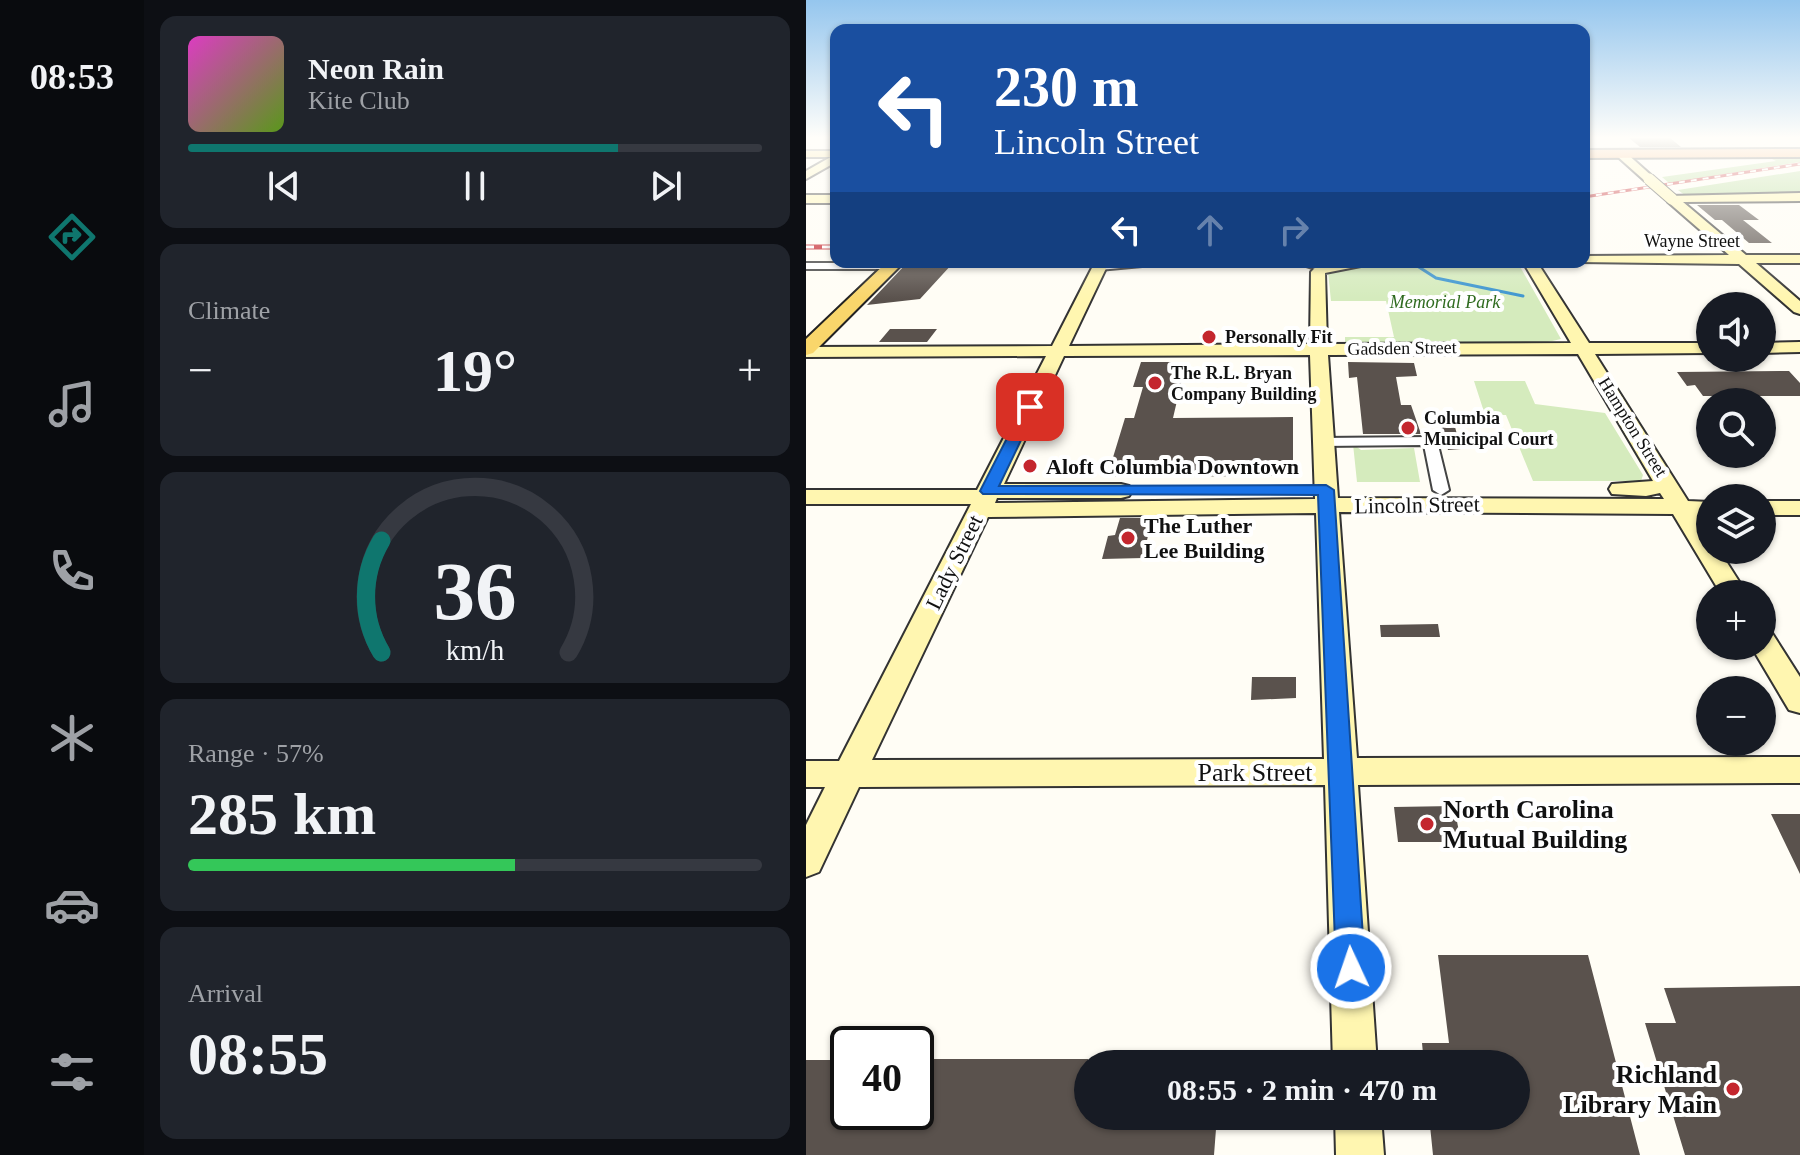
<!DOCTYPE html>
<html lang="en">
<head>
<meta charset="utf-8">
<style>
	:root { --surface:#171b24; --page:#20242c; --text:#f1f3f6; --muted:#9ea1a6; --line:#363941; --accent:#0f766e }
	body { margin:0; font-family:Georgia,serif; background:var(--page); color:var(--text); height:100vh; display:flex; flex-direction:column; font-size:30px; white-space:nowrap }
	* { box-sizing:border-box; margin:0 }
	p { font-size:26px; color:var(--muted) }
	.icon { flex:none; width:44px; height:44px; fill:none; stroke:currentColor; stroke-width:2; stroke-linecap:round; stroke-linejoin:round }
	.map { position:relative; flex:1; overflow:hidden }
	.sheet { display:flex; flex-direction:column; gap:16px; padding:16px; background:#0d0f14; width:662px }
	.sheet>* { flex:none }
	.guide { position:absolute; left:24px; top:24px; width:760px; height:244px; border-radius:16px; box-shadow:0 2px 6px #0004; background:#1a4fa0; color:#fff; overflow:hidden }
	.fabs { position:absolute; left:890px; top:292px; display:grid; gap:16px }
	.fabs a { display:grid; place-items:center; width:80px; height:80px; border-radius:50%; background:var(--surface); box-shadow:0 2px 6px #0004; font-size:40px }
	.speed { position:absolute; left:24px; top:1026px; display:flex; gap:16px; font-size:40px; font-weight:700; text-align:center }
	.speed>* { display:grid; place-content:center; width:104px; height:104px; border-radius:50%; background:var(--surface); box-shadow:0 2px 6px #0004; line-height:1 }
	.speed .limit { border:4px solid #111; border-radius:12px; background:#fff; color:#111 }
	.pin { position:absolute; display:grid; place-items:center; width:68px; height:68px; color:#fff; margin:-34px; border-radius:16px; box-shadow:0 4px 12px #0006 }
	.me { position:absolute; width:88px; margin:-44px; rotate:357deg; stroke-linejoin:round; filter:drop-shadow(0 0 6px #0008) }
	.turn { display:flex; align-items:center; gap:28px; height:168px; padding:0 32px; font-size:36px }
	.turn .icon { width:104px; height:104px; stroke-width:2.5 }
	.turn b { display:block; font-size:56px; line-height:68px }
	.lanes { display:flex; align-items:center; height:76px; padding:0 32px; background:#0003; justify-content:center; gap:40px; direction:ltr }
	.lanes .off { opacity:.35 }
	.big { font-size:60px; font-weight:800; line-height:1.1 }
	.sheet .card { flex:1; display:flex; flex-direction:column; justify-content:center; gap:12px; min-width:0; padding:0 28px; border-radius:16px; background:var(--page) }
	.sheet .dial { align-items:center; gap:0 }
	.dial svg { height:208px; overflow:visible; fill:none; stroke:var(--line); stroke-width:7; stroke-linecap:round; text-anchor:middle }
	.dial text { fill:var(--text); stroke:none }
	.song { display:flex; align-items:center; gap:24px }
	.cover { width:96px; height:96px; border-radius:12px; background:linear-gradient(135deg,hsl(310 70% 55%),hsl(90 70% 35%)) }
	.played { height:8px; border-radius:4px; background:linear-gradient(90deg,var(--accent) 75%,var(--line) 75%) }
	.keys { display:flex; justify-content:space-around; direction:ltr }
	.heat { display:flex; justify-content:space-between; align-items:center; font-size:44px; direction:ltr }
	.charge { height:12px; border-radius:6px; background:linear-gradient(90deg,#34c759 57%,var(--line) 0) }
	.trip { position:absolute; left:268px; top:1050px; width:456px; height:80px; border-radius:40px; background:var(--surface); box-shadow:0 2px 6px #0004; font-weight:800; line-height:80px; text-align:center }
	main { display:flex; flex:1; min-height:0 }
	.menu { display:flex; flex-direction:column; width:144px; justify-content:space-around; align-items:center; background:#090b0e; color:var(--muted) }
	.menu .icon { width:56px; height:56px }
	.menu .current { color:var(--accent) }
	.menu b { font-size:36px; color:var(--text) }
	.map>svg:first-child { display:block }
</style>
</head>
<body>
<main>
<nav class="menu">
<b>08:53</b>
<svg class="icon current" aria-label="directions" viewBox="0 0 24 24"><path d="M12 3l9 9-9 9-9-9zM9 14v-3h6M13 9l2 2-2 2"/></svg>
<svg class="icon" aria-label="music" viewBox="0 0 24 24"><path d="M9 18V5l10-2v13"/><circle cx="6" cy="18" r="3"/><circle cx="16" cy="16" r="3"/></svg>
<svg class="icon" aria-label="phone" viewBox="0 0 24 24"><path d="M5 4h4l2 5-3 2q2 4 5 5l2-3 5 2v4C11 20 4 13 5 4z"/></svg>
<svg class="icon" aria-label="climate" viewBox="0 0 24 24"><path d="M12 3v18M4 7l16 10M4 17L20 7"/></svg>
<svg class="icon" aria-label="car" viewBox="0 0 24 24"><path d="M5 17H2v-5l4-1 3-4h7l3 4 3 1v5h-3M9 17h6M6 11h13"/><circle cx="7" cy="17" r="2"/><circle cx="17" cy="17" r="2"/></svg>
<svg class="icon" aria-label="filters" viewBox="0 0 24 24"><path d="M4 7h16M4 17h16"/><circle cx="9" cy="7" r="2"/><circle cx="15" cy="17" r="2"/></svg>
</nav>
<section class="sheet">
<div class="card">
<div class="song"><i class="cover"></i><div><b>Neon Rain</b><p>Kite Club</p></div></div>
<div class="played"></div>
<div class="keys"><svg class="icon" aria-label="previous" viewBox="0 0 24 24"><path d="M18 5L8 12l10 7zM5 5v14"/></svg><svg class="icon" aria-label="pause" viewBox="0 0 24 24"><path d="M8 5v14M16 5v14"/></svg><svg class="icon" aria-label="next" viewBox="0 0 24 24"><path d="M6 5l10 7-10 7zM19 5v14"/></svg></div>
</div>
<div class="card"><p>Climate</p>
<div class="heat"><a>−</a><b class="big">19°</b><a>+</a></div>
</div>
<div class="card dial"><svg viewBox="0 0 100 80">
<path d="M14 69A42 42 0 1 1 86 69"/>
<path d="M14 69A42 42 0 0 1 14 26" stroke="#0f766e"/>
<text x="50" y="56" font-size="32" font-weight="700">36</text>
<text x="50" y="72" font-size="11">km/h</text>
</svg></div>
<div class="card"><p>Range · 57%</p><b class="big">285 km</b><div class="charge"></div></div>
<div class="card"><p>Arrival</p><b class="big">08:55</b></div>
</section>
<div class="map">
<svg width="994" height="1155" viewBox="0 0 994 1155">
	<rect width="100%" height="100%" fill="#fffdf5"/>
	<path fill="#d5ebbd" d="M592 262 712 263 755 339 742 342H539V337H588L580 301H525L522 272 541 265Z
		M668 381H719L729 404 799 413 837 475 835 481H727L700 415H679Z
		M547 444 555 450 608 448 614 482H551Z"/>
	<path fill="#b9dc9c" d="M994 155V162L863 183 856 177 970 161 960 156Z
		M994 171V196H880L872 190Z"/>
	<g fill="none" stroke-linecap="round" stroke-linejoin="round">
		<path stroke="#3f96cf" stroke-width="3" d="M605 262 630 278 717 296"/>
	</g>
	<path fill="#5a524d" d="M822 137H863L875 147H834Z
		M891 205H933L953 220H937L966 243H943L916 220H909Z
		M102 262 147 263 114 299 61 305Z
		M84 329H131L121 342H73Z
		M335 362H380L367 418 487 417V476L301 477 319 418H328L337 387H327Z
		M542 362 608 363 611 376 590 377 595 405H605L615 434H557L551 377 543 378Z
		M983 371 994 383V396H897L889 385 881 386 871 372Z
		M635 427H649L655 449 642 450Z
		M314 518H346L337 558 296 559 302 536 309 535Z
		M632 624 634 637H575L574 625Z
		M446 677H490V698L445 700Z
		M648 806 655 842H592L588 807Z
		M965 814H994V874Z
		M632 955H782L834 1155H627L623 1116H710V1064H618L616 1043H643Z
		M994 986V1155H879L839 1023H870L858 988Z
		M110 1059H282V1116H411L408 1155H0V1060H42V1112H110Z"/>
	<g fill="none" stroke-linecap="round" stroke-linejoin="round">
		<defs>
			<path id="street" d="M314 262H352L347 265 293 270 288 267Z
				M488 262H505L521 268 516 271Z
				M0 263H86L91 266 86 269H0Z
				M624 437 631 441 643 490 635 495 627 490 618 445 515 446 508 442 515 438Z"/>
			<path id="secondary" d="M811 152H819L847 177V181H839L811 156Z
				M30 154V162L0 179V171Z
				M994 193V201L877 202 940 255H994V263H950L994 301V314L988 312 933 264 772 262H778V256L923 255 862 202V196Z
				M0 195H30V203H0Z
				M289 262H303L263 346 504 344 505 272C517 257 544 262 562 262L560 265 519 273 521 344 765 343 717 262H731L783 343H904V353L789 354 882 501 904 502V516L891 515 904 535V550H913L941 594H915L867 514 533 512 551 758 994 757V783L552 785 571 1064H527L519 785 53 787 13 872 0 877V825L19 787H0V761H33L165 504H0V490H171L240 356 0 357V347L246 346ZM772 354 847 481 806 484 803 489 806 494 840 496 854 493 858 499 532 498 522 355ZM504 355 509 499 189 503 191 498H315L323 496 326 491 323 486 315 484H198L258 356ZM510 513 518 759 66 760 182 517Z
				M994 342V352L956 353V343Z
				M956 501H994V515H956Z
				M956 630 966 633 994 677V713L983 710 945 646H956Z
				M529 1116H575L578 1155H530Z"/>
			<path id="primary" d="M0 151H30V157H0Z
				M81 262H98L7 353 0 355V339Z"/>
			<path id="highway" d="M994 149V157L778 158V150Z"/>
		</defs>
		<use href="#street" stroke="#444" stroke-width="4"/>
		<use href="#secondary" stroke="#333" stroke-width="4"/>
		<use href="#primary" stroke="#222" stroke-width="4"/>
		<use href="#highway" stroke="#222" stroke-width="4"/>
		<use href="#street" fill="#fff" fill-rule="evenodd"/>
		<use href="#secondary" fill="#fff6b0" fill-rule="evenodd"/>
		<use href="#primary" fill="#f9d66b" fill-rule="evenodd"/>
		<use href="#highway" fill="#f5a25d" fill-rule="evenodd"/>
		<defs>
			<path id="rail-far1" d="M778 197 994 164"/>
			<path id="rail" d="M0 247H30"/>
		</defs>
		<use href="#rail-far1" stroke="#c4262e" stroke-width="3"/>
		<use href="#rail" stroke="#c4262e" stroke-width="5"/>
		<use href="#rail-far1" stroke="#fff" stroke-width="2" stroke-dasharray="6" stroke-linecap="butt"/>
		<use href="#rail" stroke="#fff" stroke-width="3" stroke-dasharray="8" stroke-linecap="butt"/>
		<defs>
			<path id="secondary-bridge" d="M843 179 866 199"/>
		</defs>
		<use href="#secondary-bridge" stroke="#333" stroke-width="13" stroke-linecap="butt"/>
		<use href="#secondary-bridge" stroke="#fff6b0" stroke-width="11"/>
	</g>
	<linearGradient id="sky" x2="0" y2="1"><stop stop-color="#95c6ee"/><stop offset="0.46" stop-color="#fffefa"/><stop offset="1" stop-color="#fffefa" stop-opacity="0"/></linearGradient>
	<rect width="994" height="299" fill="url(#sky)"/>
	<path fill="#1a73e8" stroke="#114b97" stroke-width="2" d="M224 403 231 407 193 486 520 485 528 490 559 968 555 978 545 982 535 978 530 968 512 495 177 494 174 491 217 407Z"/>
	<g fill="#c4262e" stroke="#fff" stroke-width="3">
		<circle cx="403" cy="337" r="8"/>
		<circle cx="349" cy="383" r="8"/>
		<circle cx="602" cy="428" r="8"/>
		<circle cx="224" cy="466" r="8"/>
		<circle cx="322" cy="538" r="8"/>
		<circle cx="621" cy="824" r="8"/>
		<circle cx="927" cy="1089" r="8"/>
	</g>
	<g text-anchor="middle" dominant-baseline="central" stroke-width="8" stroke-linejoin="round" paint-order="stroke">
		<g font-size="18" fill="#111" stroke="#fff">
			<text x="886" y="241">Wayne Street</text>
			<text transform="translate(596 348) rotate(-1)">Gadsden Street</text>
			<text transform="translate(827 427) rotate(58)">Hampton Street</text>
		</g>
		<g font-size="18" font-style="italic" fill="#2f6b1f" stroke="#fff">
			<text x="639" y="302">Memorial Park</text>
		</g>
		<g font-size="18" font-weight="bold" fill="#111" stroke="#fff" text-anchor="start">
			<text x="419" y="337">Personally Fit</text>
			<text x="365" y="373">The R.L. Bryan<tspan x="365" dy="21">Company Building</tspan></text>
			<text x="618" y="418">Columbia<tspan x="618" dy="21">Municipal Court</tspan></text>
		</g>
		<g font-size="22" font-weight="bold" fill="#111" stroke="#fff" text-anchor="start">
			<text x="240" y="466">Aloft Columbia Downtown</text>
			<text x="338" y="525">The Luther<tspan x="338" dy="25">Lee Building</tspan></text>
		</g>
		<g font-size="22" fill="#111" stroke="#fff">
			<text transform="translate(611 505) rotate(-1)">Lincoln Street</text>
			<text transform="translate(148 562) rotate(-64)">Lady Street</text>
		</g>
		<g font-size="26" fill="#111" stroke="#fff">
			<text x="449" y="772">Park Street</text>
		</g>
		<g font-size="26" font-weight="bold" fill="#111" stroke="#fff" text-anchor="start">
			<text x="637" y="809">North Carolina<tspan x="637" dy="30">Mutual Building</tspan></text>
			<text x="911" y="1074" text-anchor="end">Richland<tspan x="911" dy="30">Library Main</tspan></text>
		</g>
	</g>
</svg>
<div class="fabs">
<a><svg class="icon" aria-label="sound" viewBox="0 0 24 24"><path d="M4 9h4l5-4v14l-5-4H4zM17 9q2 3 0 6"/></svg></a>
<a><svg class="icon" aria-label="search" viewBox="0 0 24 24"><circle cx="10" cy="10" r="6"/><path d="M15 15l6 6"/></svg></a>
<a><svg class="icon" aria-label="layers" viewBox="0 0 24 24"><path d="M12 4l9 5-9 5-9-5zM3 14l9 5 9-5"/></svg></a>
<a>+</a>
<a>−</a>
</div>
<div class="speed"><div class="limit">40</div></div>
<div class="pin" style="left:224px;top:407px;background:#d93025"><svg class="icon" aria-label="arrive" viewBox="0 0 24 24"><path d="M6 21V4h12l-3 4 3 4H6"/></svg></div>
<svg class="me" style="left:545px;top:968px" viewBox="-20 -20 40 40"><circle r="17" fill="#1a73e8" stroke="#fff" stroke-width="3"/><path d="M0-11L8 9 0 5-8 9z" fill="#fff"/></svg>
<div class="trip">08:55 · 2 min · 470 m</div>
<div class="guide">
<div class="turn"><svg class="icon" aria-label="left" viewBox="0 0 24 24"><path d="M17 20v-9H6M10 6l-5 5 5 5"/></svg><div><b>230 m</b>Lincoln Street</div></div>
<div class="lanes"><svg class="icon" aria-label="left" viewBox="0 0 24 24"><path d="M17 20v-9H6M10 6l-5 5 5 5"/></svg><svg class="icon off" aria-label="ahead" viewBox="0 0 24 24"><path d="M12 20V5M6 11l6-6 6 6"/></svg><svg class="icon off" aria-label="right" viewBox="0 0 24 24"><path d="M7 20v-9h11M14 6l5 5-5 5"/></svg></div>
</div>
</div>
</main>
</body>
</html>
